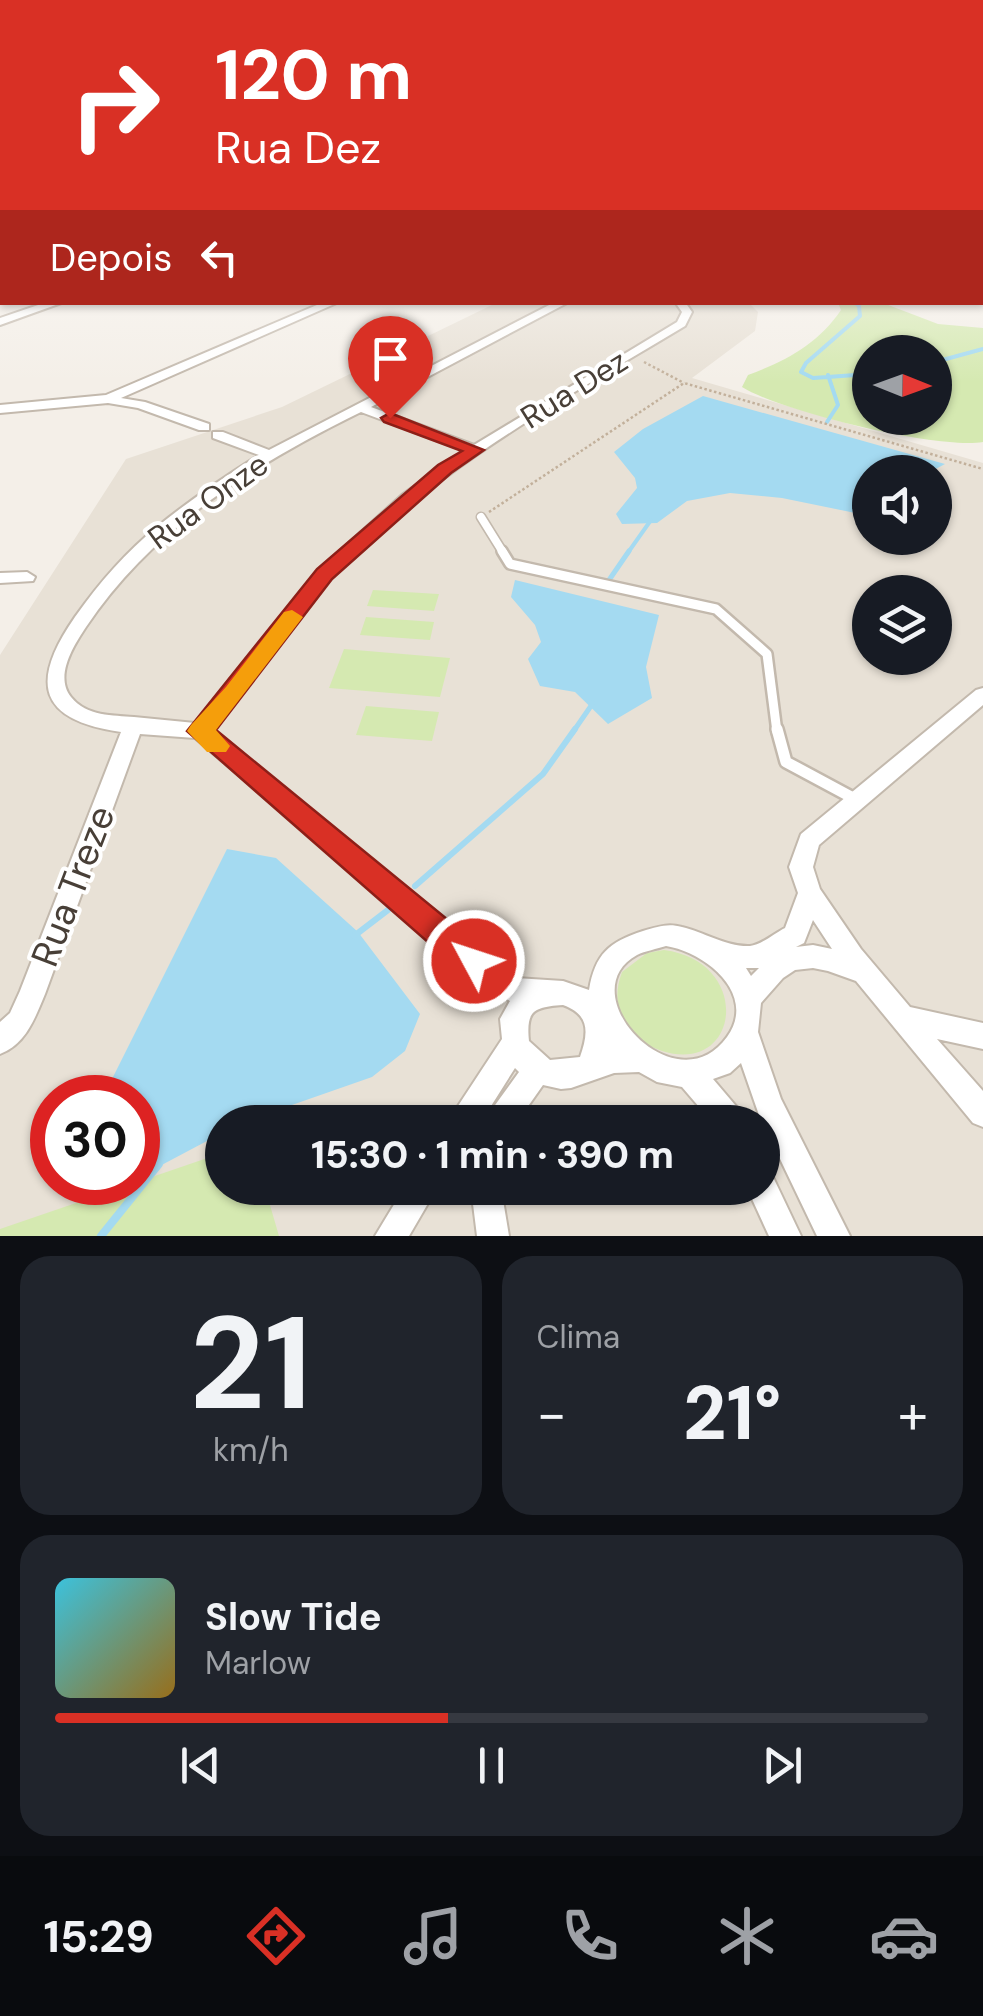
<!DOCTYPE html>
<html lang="pt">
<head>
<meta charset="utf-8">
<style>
	:root { --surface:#171b24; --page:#20242c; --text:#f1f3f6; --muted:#9ea1a6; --line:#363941; --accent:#d93025 }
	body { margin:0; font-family:"DM Sans",sans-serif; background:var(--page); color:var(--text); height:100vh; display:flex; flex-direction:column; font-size:38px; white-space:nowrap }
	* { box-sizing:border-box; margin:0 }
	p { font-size:32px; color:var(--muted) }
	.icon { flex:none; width:55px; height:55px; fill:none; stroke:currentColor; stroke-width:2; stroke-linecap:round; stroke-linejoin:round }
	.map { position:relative; height:1236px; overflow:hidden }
	.sheet { display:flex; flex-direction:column; gap:20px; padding:20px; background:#0d0f14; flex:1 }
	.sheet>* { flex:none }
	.banner { position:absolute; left:0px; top:0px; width:985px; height:305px; box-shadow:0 2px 8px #0004; background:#d93025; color:#fff; overflow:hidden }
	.needle { width:65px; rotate:91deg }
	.tools { position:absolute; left:852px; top:335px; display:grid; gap:20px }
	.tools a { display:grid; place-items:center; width:100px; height:100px; border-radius:50%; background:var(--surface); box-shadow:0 2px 8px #0004; font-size:50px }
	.speed { position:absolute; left:30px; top:1075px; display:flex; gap:20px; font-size:50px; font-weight:700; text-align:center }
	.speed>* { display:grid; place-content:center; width:130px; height:130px; border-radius:50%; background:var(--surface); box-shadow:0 2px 8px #0004; line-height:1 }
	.speed .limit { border:15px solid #d22; background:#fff; color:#111 }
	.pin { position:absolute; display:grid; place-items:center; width:85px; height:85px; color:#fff; margin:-102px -42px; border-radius:50% 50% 50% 0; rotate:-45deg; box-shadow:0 0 10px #0007 }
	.pin .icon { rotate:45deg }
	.me { position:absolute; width:110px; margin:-55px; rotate:310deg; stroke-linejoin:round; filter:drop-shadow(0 0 8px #0008) }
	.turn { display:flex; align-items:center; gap:35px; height:210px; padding:0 50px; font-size:45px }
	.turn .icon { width:130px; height:130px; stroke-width:2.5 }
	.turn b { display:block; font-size:70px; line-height:85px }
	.then { display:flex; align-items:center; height:95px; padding:0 50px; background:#0003; gap:20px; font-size:38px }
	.big { font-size:75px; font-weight:800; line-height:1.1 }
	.sheet .card { flex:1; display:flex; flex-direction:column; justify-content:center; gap:15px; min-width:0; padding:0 35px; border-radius:30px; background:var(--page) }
	.sheet .dial { align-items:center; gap:0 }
	.dial b { font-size:130px; line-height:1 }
	.song { display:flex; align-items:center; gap:30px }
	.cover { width:120px; height:120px; border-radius:15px; background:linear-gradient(135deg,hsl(190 70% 55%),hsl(40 70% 35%)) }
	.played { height:10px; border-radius:5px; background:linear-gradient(90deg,var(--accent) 45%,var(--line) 45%) }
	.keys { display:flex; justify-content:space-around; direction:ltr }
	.heat { display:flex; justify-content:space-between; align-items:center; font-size:55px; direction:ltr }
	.sheet .tiles { flex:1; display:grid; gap:20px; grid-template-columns:1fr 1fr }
	.card:last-child { grid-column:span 2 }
	.trip { position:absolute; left:205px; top:1105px; width:575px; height:100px; border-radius:50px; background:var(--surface); box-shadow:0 2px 8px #0004; font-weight:800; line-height:100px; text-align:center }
	.dock { display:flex; height:160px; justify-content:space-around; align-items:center; background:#090b0e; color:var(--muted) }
	.dock .icon { width:70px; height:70px }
	.dock .active { color:var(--accent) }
	.dock b { font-size:45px; color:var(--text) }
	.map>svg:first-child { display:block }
</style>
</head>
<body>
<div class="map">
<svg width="983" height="1236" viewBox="0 0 983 1236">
	<rect width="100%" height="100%" fill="#f4efe8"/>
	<path fill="#e8e1d6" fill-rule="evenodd" d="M496 303H749L758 312 755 331 692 378 983 463V1236H0V655L126 459 282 407ZM870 472H935V538H870ZM870 592H935V658H870ZM52 1098H138V1182H52ZM222 1122H762V1188H222Z"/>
	<path fill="#d5e9b1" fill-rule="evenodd" d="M838 303H883L938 324 983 328V442C938 450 780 411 742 387L748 375C786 361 818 344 841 310ZM935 352V418H870V352Z
		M373 590 438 594H439L434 611 367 606Z
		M366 617 434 622 430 640 360 635Z
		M344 649 450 658 440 697 329 688Z
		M366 706 439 712 432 741 356 735Z
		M664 950C754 962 740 1076 662 1051 650 1047 639 1040 630 1030 616 1011 614 994 622 972L647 953Z
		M222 1153V1188H265L279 1236H0V1229Z"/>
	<path fill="#a4daf1" d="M703 396 945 464 930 472H870V516L782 498 730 493 687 501 657 523 622 524 616 514 637 488 635 478 614 452 643 429Z
		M515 580 659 615 646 667 652 698 608 724 575 692 540 686 528 659 541 642 535 625 511 597Z
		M227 849 276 858 358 932 420 1014 405 1051 372 1077 243 1122H222V1133L156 1168 138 1172V1098L103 1097Z"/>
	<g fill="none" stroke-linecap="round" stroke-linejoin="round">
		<path stroke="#a4daf1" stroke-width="4" d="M854 302 859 306 860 316 806 363 801 372 813 378 870 374
			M935 362 983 349
			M827 422 838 405 828 375
			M627 554 651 520"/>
		<path stroke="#a4daf1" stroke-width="5" d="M607 583 629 551
			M573 732 593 703"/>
		<path stroke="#a4daf1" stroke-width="6" d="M415 886 543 774 575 729
			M354 936 388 910"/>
		<path stroke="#a4daf1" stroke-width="8" d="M101 1236 159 1164"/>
		<defs>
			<path id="service-far2" d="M481 517 504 554"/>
			<path id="service-far1" d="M502 551 510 564 716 609 767 654 777 732"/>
			<path id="service" d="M777 729 786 762 855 799"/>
			<path id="minor" d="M982 212H983V216H982Z
				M0 253H2V259H0Z
				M47 302H64L0 325V318Z
				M324 302H339L121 398 145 402 209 424V430H199L138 408 108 403 0 413V405L106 395Z
				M555 302H569L371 407 474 445 677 322 682 312 675 302H685L692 312 685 326C562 400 435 469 335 573 288 620 255 680 212 730L510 975 516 978 563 981 589 990C595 954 609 942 643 931 658 927 667 923 682 927 704 932 726 947 750 946 761 945 775 933 785 928L798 893 789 867 801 834 976 690 983 688V705L819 845 813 867 820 889 861 949 910 1007 983 1023V1049L937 1039 983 1091V1127L973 1123 856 981 828 971 813 968 795 970 783 978 761 1003 758 1032 781 1099 850 1236H817L759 1115 741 1063 730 1073 713 1079 741 1112 745 1122H712L682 1087 657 1082 639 1072 614 1073 571 1088 561 1089 543 1085 517 1122H486L490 1112 519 1072 515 1068 481 1122H450L454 1112 502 1039 500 1019 510 1001 492 991 195 738 140 734 45 994C35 1018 26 1044 0 1054V1022L10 1013 20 991 121 732C37 720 30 682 75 617 99 583 126 552 158 526 190 500 224 477 259 455L213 438V432H223L269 450ZM361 412 465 451 402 495 321 568 195 723C175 721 154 719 134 717 113 715 87 717 71 697 54 676 74 645 86 627 153 527 255 464 361 412ZM813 920 832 949 813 945 796 947 804 943ZM666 946C705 952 758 994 727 1037 676 1108 568 993 637 955 645 951 657 949 666 946ZM746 968H759L751 976ZM563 1005C591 1015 588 1034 580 1057L550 1060 529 1041C526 1011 533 1007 563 1005Z
				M27 572 35 577 33 581 0 583V573Z
				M762 1173 773 1177 801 1236H769L747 1188H762Z
				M404 1188H437L409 1236H375Z
				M471 1188H501L509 1236H477Z"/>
		</defs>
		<use href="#service-far2" stroke="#c3b9ad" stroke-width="11"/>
		<use href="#service-far1" stroke="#c3b9ad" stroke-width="14"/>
		<use href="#service" stroke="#c3b9ad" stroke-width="16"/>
		<use href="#minor" stroke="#c3b9ad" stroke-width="4"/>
		<path stroke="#c2b09b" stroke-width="2.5" stroke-dasharray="2.5 2.5" stroke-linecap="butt" d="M644 362 684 383
			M489 512 684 383 983 469"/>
		<use href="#service-far2" stroke="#fff" stroke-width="8"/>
		<use href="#service-far1" stroke="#fff" stroke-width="9"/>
		<use href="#service" stroke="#fff" stroke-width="11"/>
		<use href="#minor" fill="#fff" fill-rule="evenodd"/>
	</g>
	<linearGradient id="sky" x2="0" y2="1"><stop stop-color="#8dc3ec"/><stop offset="0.55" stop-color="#faf8f5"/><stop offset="1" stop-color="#faf8f5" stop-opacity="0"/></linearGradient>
	<rect width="983" height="382" fill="url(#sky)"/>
	<path fill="#d93025" stroke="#8d1f18" stroke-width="2.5" d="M390 413 484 450 451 473 332 579 216 730 486 951 491 961 486 972 474 976 462 972 187 731 317 569 438 465 462 451 384 422 381 418Z"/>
	<path fill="#f59e0b" d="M292 610 303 617 216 730 230 746 226 752H207L187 731 191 725 226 687 284 612Z"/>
	<g text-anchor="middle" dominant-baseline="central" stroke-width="8" stroke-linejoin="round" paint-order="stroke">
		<g font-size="32" fill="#483f37" stroke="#fff">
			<text transform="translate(574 389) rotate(-32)">Rua Dez</text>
			<text transform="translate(208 501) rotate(-36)">Rua Onze</text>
		</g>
		<g font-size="38" fill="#483f37" stroke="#fff">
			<text transform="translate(73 886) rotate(-69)">Rua Treze</text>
		</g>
	</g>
</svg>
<div class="tools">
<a><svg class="needle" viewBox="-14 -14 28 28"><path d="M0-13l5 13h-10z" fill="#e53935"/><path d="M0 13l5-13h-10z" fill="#9ea1a6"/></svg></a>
<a><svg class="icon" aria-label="sound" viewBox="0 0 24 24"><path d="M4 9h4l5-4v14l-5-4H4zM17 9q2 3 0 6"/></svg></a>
<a><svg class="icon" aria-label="layers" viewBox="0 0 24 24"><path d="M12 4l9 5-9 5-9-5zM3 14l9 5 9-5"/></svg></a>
</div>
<div class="speed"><div class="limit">30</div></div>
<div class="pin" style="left:390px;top:418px;background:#d93025"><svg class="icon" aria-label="arrive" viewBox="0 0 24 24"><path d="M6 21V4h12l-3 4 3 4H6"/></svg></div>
<svg class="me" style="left:474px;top:961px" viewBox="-20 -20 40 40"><circle r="17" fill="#d93025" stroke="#fff" stroke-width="3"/><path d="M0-11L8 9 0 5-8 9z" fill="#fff"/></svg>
<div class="trip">15:30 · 1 min · 390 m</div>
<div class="banner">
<div class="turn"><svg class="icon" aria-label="right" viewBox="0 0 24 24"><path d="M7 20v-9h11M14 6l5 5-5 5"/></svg><div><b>120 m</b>Rua Dez</div></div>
<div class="then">Depois<svg class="icon" aria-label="left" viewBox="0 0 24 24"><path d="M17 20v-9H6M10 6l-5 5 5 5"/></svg></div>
</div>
</div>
<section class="sheet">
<div class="tiles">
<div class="card dial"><b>21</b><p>km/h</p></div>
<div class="card"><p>Clima</p>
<div class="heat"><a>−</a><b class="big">21°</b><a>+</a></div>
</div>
<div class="card">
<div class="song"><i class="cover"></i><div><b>Slow Tide</b><p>Marlow</p></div></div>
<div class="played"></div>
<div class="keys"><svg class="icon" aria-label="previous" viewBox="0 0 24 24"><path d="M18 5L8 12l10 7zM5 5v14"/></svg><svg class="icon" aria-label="pause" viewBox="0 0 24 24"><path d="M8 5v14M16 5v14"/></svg><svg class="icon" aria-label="next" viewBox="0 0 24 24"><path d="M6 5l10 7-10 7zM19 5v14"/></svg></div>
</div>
</div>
</section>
<nav class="dock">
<b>15:29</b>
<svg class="icon active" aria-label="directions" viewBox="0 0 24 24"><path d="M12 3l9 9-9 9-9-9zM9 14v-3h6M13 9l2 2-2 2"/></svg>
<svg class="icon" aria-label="music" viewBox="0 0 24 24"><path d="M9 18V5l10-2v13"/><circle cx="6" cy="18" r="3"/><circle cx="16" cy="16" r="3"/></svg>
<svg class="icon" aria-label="phone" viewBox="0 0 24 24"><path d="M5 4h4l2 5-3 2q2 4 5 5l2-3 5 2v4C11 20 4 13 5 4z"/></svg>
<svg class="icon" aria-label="climate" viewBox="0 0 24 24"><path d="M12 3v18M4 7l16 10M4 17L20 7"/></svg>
<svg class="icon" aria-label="car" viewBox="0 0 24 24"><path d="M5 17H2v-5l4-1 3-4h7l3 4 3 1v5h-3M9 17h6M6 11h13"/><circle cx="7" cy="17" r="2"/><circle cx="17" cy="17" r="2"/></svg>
</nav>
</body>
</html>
